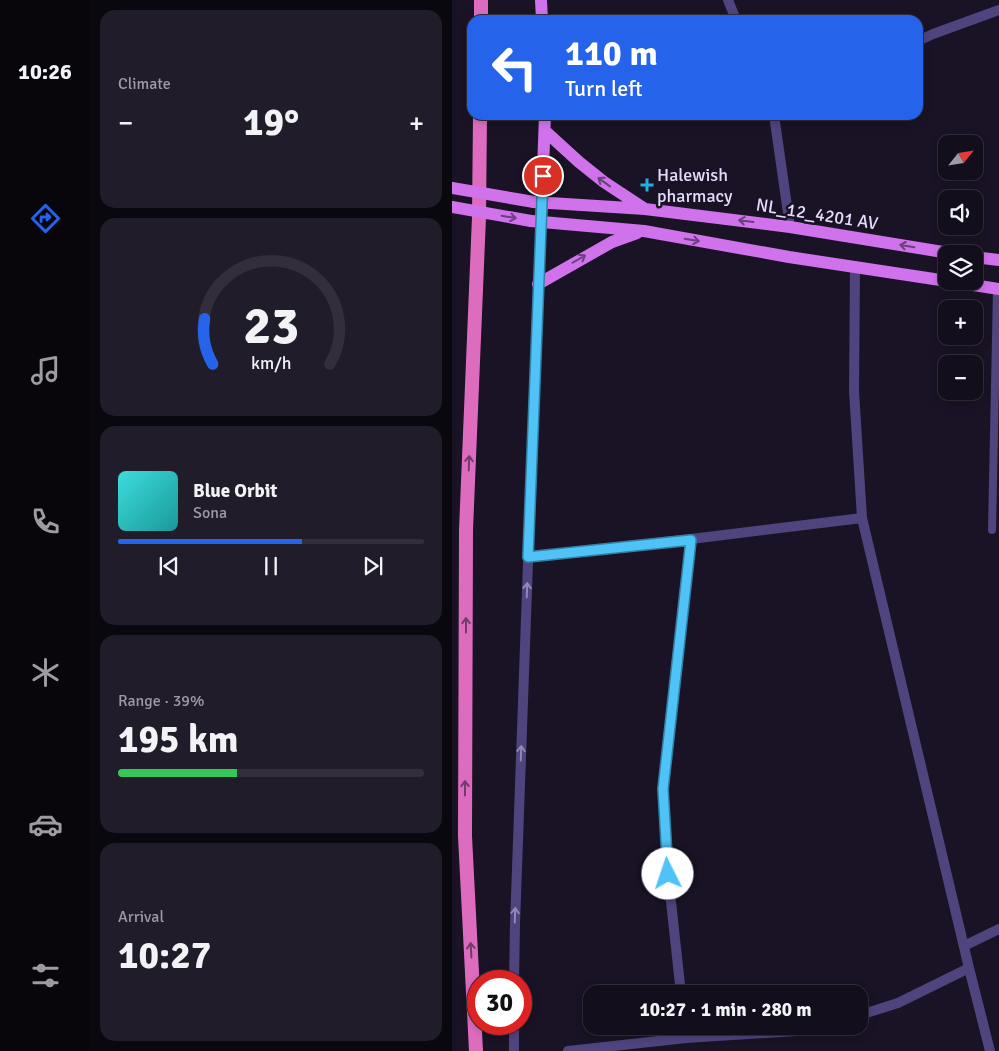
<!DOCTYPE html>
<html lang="en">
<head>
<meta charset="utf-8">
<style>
	:root { --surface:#130e1c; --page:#201c29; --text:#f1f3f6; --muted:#9d9ca3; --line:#322e3b; --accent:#2563eb }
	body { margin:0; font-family:Signika,sans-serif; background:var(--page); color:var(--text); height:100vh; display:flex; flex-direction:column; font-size:19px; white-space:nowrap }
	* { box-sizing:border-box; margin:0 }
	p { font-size:16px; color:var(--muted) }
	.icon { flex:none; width:28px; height:28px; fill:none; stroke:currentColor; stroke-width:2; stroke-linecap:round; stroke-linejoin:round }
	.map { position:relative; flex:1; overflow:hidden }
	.panel { display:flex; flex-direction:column; gap:10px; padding:10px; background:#0a080f; width:362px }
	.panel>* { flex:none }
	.guide { position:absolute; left:15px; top:15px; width:456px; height:105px; border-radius:15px; box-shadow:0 2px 8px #0003,0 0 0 1px var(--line); background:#2563eb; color:#fff; overflow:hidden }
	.needle { width:32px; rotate:60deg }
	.fabs { position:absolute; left:486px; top:135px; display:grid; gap:10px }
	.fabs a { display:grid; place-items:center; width:45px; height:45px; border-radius:10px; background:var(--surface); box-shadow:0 2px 8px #0003,0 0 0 1px var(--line); font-size:25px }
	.speed { position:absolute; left:15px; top:970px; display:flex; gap:10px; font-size:25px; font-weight:700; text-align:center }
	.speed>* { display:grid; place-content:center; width:65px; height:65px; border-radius:50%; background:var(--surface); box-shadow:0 2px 8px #0003,0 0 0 1px var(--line); line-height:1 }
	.speed .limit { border:8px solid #d22; background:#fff; color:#111 }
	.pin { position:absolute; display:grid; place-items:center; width:42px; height:42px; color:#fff; margin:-21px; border:2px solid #fff; border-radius:50%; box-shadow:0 1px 5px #0007 }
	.me { position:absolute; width:55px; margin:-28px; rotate:356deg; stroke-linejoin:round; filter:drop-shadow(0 0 4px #0008) }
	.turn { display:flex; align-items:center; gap:18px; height:105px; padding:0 15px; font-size:22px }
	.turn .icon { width:65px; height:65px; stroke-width:2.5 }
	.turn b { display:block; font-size:35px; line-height:42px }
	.big { font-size:38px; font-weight:800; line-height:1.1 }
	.panel .tile { flex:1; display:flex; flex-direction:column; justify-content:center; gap:8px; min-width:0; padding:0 18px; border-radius:15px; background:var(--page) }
	.panel .dial { align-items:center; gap:0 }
	.dial svg { height:130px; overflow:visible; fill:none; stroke:var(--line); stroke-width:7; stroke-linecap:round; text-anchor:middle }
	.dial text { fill:var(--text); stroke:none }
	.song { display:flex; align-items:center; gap:15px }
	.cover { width:60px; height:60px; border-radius:8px; background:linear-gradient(135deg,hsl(180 70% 55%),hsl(180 70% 35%)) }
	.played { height:5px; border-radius:2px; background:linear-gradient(90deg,var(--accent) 60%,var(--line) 60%) }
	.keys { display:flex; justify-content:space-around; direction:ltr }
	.heat { display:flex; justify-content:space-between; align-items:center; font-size:28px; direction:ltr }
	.charge { height:8px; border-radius:4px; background:linear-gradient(90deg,#34c759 39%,var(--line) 0) }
	.trip { position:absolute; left:131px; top:985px; width:285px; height:50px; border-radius:15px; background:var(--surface); box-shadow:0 2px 8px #0003,0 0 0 1px var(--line); font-weight:800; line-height:50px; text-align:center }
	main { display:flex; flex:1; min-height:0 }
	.tab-bar { display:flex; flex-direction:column; width:90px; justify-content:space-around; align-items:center; background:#08060b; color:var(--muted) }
	.tab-bar .icon { width:35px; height:35px }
	.tab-bar .on { color:var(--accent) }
	.tab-bar b { font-size:22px; color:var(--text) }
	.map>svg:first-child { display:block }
</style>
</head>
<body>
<main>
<nav class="tab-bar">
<b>10:26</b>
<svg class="icon on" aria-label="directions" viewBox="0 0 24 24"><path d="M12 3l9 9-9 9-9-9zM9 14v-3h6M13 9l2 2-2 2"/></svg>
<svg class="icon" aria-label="music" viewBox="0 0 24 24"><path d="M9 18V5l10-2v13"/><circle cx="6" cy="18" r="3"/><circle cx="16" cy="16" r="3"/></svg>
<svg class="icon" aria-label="phone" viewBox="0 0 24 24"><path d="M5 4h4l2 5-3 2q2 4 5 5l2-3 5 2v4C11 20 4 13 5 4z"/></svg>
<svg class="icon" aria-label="climate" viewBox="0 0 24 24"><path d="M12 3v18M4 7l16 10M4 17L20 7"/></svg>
<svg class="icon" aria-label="car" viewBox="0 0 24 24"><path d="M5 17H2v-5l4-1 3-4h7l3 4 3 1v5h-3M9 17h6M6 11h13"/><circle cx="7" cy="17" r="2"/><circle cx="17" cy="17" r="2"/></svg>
<svg class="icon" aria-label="filters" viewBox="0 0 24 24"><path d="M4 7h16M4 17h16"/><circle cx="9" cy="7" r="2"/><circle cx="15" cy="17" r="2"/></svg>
</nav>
<section class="panel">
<div class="tile"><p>Climate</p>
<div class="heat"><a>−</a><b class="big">19°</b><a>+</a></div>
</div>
<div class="tile dial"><svg viewBox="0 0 100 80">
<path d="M14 69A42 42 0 1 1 86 69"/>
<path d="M14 69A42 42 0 0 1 9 41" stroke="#2563eb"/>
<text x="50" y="56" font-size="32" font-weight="700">23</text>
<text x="50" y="72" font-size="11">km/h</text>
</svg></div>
<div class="tile">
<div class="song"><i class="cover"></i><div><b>Blue Orbit</b><p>Sona</p></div></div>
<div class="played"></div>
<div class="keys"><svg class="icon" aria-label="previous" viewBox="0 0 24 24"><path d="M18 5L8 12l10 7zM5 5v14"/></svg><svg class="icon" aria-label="pause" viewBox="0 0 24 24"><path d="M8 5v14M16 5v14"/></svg><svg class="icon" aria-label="next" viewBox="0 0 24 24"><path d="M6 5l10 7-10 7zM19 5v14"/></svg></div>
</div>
<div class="tile"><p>Range · 39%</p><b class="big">195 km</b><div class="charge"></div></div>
<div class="tile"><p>Arrival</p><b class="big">10:27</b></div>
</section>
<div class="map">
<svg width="547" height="1051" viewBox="0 0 547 1051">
	<rect width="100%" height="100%" fill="#191325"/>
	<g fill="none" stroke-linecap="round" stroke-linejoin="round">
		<path stroke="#4f447e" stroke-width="8" d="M540 530 545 289"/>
		<path stroke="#4f447e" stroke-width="10" d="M276 0 284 20
			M466 41 481 34 547 10
			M322 115 338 227
			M403 267 402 391 410 518 517 968 538 1051
			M76 557 239 539 410 518
			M512 946 547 929
			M229 994 216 874 211 789 239 539
			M408 1015 446 1003 517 968
			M232 1026 234 1038
			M116 1051 234 1038 345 1031 368 1026"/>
		<path stroke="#4f447e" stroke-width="10" d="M62 981 63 924 86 284 89 223
			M62 1051V1024"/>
		<path stroke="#d072eb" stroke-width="12" d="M89 0 90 20
			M93 131 127 162 152 182 193 209
			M82 202 193 209 338 227 503 254
			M79 221 192 231 337 257 495 281
			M89 223 93 115
			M522 257 547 260
			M496 281 547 289
			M86 284 160 242 185 233"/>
		<path stroke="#dd6cbe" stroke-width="14" d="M29 20V0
			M24 1051 13 836 14 530 27 217 28 115"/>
		<path stroke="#d072eb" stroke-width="12" d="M0 188 82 202
			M0 207 79 221"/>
	</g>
	<defs><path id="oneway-shaft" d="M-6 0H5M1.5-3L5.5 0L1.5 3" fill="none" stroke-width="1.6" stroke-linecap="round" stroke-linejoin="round" transform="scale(1.25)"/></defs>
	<g stroke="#6b3e7e">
		<use href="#oneway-shaft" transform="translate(152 182) rotate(-144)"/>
		<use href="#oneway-shaft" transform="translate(57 217) rotate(10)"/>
		<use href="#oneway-shaft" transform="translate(294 221) rotate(-173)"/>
		<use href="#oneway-shaft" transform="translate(240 240) rotate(10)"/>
		<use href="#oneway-shaft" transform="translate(455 246) rotate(-171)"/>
		<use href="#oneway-shaft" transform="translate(127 259) rotate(-30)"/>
	</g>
	<g stroke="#713b6a">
		<use href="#oneway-shaft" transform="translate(17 463) rotate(-88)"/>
		<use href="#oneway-shaft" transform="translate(14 625) rotate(-90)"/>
		<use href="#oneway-shaft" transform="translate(13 788) rotate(-90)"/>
		<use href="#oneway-shaft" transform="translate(19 950) rotate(-93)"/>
	</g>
	<g stroke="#9288b6">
		<use href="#oneway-shaft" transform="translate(75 590) rotate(-88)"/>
		<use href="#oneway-shaft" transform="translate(69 753) rotate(-88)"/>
		<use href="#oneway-shaft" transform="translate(63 915) rotate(-88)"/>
	</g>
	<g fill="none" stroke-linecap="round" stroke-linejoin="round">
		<defs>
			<path id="route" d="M91 176 76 557 239 540 211 789 216 874"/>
		</defs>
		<use href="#route" stroke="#337fa1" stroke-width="12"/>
		<use href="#route" stroke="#4fc3f7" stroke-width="9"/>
	</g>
	<path fill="#22b0e0" stroke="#191325" stroke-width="2" d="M192.5 177.5h5v5h5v5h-5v5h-5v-5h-5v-5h5z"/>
	<g text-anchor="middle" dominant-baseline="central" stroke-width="5" stroke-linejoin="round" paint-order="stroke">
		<g font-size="18" fill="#e4dcfa" stroke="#191325" text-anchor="start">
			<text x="205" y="175">Halewish<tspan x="205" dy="21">pharmacy</tspan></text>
		</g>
		<g font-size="18" fill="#e4dcfa" stroke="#191325">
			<text transform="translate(365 214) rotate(9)">NL_12_4201 AV</text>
		</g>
	</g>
</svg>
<div class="fabs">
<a><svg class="needle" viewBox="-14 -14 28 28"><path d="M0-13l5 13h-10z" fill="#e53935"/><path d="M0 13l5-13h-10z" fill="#9d9ca3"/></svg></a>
<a><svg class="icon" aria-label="sound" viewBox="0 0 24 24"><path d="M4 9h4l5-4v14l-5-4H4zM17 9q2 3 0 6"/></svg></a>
<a><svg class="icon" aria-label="layers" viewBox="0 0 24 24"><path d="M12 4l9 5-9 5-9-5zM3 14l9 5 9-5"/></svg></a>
<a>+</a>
<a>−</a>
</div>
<div class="speed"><div class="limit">30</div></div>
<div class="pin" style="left:91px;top:176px;background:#d93025"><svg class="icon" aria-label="arrive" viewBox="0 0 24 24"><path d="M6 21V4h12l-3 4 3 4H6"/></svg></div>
<svg class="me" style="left:216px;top:874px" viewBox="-20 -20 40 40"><circle r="19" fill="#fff"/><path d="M0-13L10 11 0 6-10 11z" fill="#4fc3f7"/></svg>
<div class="trip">10:27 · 1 min · 280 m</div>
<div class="guide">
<div class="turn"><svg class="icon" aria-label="left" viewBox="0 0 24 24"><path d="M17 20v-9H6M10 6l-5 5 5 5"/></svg><div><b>110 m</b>Turn left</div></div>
</div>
</div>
</main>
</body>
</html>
